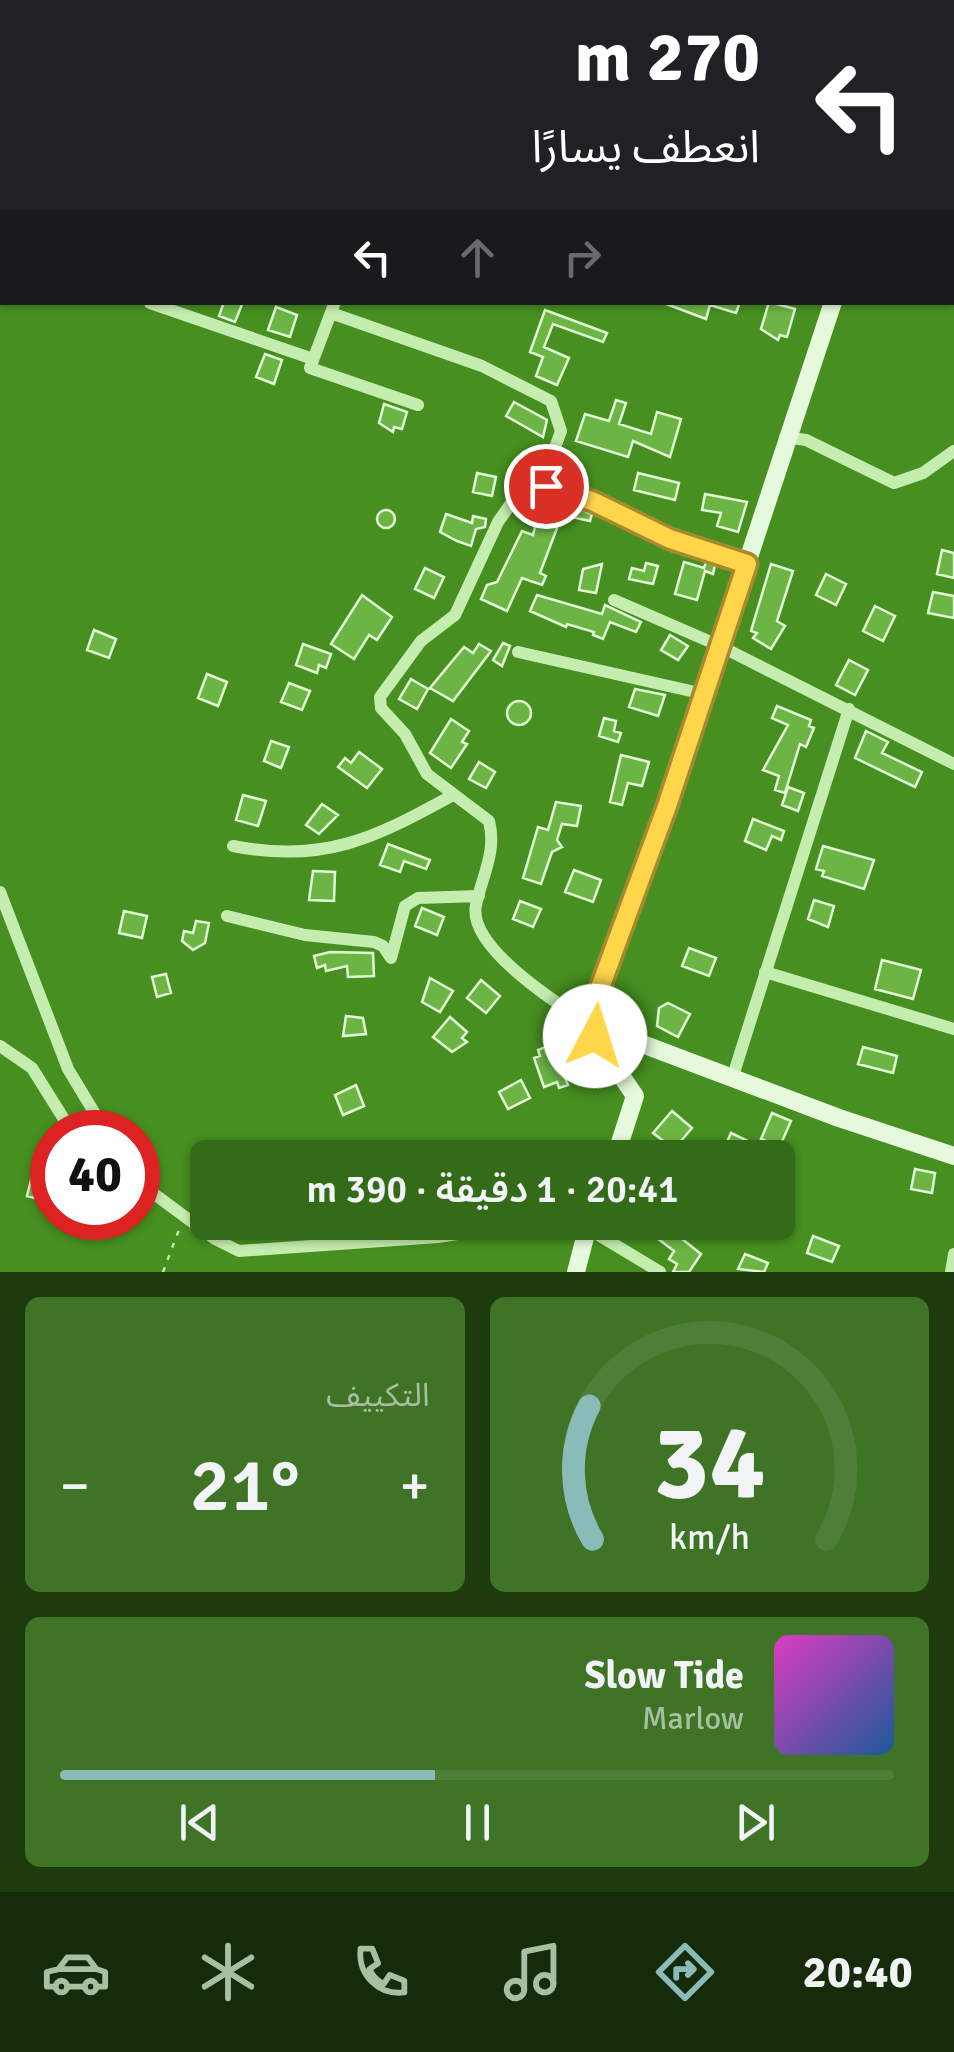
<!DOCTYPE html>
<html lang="ar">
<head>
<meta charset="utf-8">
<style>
	:root { --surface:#346b18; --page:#3f7325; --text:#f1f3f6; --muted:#a9bfa2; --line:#4e7e37; --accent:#8bbbb9 }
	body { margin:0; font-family:Signika,"Noto Sans Arabic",sans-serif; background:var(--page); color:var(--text); direction:rtl; height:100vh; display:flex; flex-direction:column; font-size:38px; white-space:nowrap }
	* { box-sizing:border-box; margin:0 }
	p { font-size:32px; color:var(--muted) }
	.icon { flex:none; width:55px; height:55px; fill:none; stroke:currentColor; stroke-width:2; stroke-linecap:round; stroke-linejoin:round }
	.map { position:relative; height:1272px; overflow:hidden; direction:ltr }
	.details { display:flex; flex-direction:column; gap:25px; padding:25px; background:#1d3b0d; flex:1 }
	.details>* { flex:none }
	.guide { position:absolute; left:0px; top:0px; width:955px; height:305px; box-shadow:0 2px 8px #0004; direction:rtl; background:#202124; color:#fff; overflow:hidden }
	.speed { position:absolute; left:30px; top:1110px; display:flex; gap:20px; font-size:50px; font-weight:700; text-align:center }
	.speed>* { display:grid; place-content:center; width:130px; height:130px; border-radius:50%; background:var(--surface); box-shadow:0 2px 8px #0004; line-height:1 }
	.speed .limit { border:15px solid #d22; background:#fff; color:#111 }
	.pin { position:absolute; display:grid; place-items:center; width:85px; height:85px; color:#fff; margin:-42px; border:5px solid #fff; border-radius:50%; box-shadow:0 2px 10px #0007 }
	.me { position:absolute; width:110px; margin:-55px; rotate:5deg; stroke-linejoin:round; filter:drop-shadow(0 0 8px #0008) }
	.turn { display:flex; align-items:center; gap:35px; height:210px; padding:0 30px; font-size:45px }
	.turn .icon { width:130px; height:130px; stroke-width:2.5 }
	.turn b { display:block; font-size:70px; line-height:85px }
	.lanes { display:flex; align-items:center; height:95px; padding:0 30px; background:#0003; justify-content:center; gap:50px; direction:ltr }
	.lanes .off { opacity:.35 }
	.big { font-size:75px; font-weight:600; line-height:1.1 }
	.details .widget { flex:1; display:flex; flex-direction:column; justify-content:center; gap:15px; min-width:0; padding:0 35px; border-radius:15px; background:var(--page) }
	.details .dial { align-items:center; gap:0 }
	.dial svg { height:260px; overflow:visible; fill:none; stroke:var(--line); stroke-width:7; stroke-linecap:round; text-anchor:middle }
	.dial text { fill:var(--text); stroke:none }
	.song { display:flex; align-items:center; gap:30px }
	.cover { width:120px; height:120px; border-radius:15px; background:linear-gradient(135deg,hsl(310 70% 55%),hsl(210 70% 35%)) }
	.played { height:10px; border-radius:5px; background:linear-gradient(90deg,var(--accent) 45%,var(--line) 45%) }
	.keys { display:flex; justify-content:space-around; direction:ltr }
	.heat { display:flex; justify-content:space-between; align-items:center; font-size:55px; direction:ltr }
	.details .tiles { flex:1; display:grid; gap:25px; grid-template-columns:1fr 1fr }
	.widget:last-child { grid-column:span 2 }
	.trip { position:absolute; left:190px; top:1140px; width:605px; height:100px; border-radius:15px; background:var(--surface); box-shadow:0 2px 8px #0004; font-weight:600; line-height:100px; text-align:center; direction:rtl }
	.tab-bar { display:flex; height:160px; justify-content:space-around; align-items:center; background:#152b0a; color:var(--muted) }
	.tab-bar .icon { width:70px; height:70px }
	.tab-bar .selected { color:var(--accent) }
	.tab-bar b { font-size:45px; color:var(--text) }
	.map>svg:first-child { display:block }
</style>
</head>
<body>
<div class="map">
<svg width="954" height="1272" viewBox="0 0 954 1272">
	<rect width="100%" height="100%" fill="#468f20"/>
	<path fill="#6cb545" stroke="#e2f9d6" stroke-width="2.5" d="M224 302H243L235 322 219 316Z
		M661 302H740L736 313 710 305 706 319Z
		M769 302 795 309 787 337 780 335 778 340 761 329Z
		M276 307 297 315 290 337 268 330Z
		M545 310 607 333 603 342 553 324 544 347 569 358 557 385 536 376 543 357 530 352Z
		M265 354 282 360 274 384 256 377Z
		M616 400 626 403 619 424 651 434 657 412 681 419 670 457 633 441 628 457 576 441 585 414 609 421Z
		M514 402 547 420 543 437 506 416Z
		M384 404 407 412 402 429 394 427 393 432 379 423Z
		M477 473 496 477 492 496 473 492Z
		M638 473 679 483 675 500 634 490Z
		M705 494 747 502 738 532 717 526 721 513 702 510Z
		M542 498 557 499 592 514 590 521 562 515 540 573 546 576 542 585 522 578 507 611 481 599 487 585 497 582 522 531 533 535Z
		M377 519a9 9 0 1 1 18 0a9 9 0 1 1-18 0Z
		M446 514 472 523 473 516 486 519 485 527 476 529 471 546 457 541 440 532Z
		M942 550 954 553V578L937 574Z
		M684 562 704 568 706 562 715 565 713 574 705 571 697 600 675 594Z
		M646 563 658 566 653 584 629 579 632 568 644 571Z
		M602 564 596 593 579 590 583 569Z
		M771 564 793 571 777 621 785 626 771 649 753 638 757 633 751 631Z
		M425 568 444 577 434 598 415 589Z
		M826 574 846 584 836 605 816 595Z
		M933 592 954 596V618L928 613Z
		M362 595 392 617 377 640 369 635 354 659 331 644Z
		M537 595 602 614 605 605 641 622 636 632 610 622 603 639 593 635 594 632 567 624 566 627 530 611Z
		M875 606 895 616 883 641 863 631Z
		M94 630 116 639 109 658 87 650Z
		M670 635 688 646 678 660 661 650Z
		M503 643 510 646 502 666 493 660Z
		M303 644 331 654 326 668 319 665 317 673 296 665Z
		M479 644 491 651 453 701 430 688 464 647 473 653Z
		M849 660 868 670 855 695 836 685Z
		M207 674 227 682 218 706 198 698Z
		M411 679 428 689 417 709 399 699Z
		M289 683 310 691 302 710 281 702Z
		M635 689 665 695 658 716 629 707Z
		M507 713a12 12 0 1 1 24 0a12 12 0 1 1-24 0Z
		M777 706 811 720 809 726 814 728 806 747 800 744 785 793 775 790 779 776 763 770 788 725 772 718Z
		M604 718 616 721 614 731 621 733 618 742 599 736Z
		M451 719 469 731 462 742 467 744 451 768 430 753Z
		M866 731 888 742 882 753 922 772 915 787 855 758Z
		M271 741 289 747 281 768 264 761Z
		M359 752 382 769 367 788 338 767 345 758 351 763Z
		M621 755 649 762 642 786 628 783 622 805 610 802Z
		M479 762 495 772 486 788 469 779Z
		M788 787 804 793 798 811 782 805Z
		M243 795 266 801 258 826 236 820Z
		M556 802 581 806 577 826 562 824 557 840 562 847 552 852 541 884 523 878 538 827 548 830Z
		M322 804 338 815 319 834 306 825Z
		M753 819 784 831 781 840 772 836 766 850 745 841Z
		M388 844 430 860 426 869 404 861 400 872 380 865Z
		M823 846 874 860 864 889 822 876 824 871 816 869Z
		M574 870 601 880 593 902 565 892Z
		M313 871 335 872 334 901 309 900Z
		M814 900 834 906 828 927 808 919Z
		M520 901 541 909 533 927 513 919Z
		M422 908 444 917 437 935 415 926Z
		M124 911 147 916 142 938 119 933Z
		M196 921 209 923 205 943 193 950 182 941 184 931 193 933Z
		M689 948 716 958 709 976 682 966Z
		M330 952 373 953 374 976 348 977 347 966 326 971 325 965 317 968 314 956Z
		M882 960 921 970 913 999 875 989Z
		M166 974 171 993 157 997 152 977Z
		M430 978 453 991 440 1012 422 1002Z
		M481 980 500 996 486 1013 467 998Z
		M668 1003 690 1014 678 1037 657 1026 659 1008Z
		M346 1016 363 1018 366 1034 343 1036Z
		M450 1017 467 1032 462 1038 467 1042 452 1052 433 1037Z
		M551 1045 553 1051 563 1047 573 1075 565 1078 568 1085 559 1088 557 1082 544 1087 534 1058 540 1056 538 1050Z
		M863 1047 897 1056 893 1073 858 1064Z
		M599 1067 606 1081 594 1087 587 1073Z
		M521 1080 530 1098 508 1109 499 1092Z
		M356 1085 364 1106 343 1115 335 1095Z
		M672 1111 692 1128 674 1149 653 1133Z
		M772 1113 791 1121 780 1146 761 1139Z
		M731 1133 746 1140 738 1158 722 1153Z
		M915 1169 935 1173 932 1193 911 1189Z
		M33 1172 49 1175 52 1184 43 1200 27 1196Z
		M666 1226 701 1254 689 1272H673L677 1264 669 1259 674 1251 657 1238Z
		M813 1236 839 1246 832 1262 807 1253Z
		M745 1254 768 1263 764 1272 738 1269Z"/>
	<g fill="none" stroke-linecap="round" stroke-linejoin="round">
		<path stroke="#c6edb0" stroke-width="2.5" stroke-dasharray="5 8" stroke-linecap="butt" d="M163 1272 180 1227"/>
		<path stroke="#c6edb0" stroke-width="12" d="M335 302 310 368 418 405
			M150 303 313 359
			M331 313 482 366 551 401 561 431 541 486
			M785 437 806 440 894 483 923 473 954 451
			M614 600 720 646 954 764
			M518 652 704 694
			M233 846C324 864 375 838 453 795
			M0 892 68 1069 106 1132
			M227 916 305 935 374 942 383 946 391 958 405 906 418 898 479 896
			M765 972 954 1029
			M592 1025C560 1006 467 947 476 905 482 876 497 852 489 821L427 774 405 734 381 708 380 697 421 641 455 615 498 522 512 502 536 487 560 489 670 539 747 564
			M0 1046 32 1068 72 1132
			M732 1079 849 709
			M138 1182 215 1239 239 1251 438 1237 509 1226 587 1228 660 1272
			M951 1272 954 1254"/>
		<path stroke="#e6f9dc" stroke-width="18" d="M952 137 954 133
			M592 1025 839 1118 954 1156
			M615 1158 635 1096 595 1037 594 1004 667 806 833 302
			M576 1272 589 1222"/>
	</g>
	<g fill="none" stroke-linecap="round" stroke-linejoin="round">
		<defs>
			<path id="route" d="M546 486 592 501 670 539 747 564 667 806 594 1004 595 1036"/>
		</defs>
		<use href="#route" stroke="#a68a30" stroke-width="25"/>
		<use href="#route" stroke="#ffd54a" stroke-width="18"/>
	</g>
</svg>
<div class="speed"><div class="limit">40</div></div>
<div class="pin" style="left:546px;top:486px;background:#d93025"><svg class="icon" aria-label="arrive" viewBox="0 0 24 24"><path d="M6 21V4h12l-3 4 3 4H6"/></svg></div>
<svg class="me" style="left:595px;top:1036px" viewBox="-20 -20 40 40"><circle r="19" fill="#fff"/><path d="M0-13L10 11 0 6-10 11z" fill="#ffd54a"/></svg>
<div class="trip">20:41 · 1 دقيقة · 390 m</div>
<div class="guide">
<div class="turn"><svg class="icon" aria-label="left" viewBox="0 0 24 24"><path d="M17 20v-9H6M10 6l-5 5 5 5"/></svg><div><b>270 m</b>انعطف يسارًا</div></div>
<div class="lanes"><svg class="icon" aria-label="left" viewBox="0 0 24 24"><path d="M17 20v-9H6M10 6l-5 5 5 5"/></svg><svg class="icon off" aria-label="ahead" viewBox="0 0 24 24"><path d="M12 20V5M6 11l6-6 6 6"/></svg><svg class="icon off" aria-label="right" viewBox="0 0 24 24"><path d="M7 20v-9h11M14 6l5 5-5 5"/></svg></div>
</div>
</div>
<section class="details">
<div class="tiles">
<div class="widget dial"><svg viewBox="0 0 100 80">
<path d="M14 69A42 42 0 1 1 86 69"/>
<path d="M14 69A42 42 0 0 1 13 28" stroke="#8bbbb9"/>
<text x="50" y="56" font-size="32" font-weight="700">34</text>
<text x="50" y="72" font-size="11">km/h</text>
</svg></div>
<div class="widget"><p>التكييف</p>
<div class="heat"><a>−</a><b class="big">21°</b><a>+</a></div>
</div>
<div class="widget">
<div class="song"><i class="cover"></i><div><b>Slow Tide</b><p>Marlow</p></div></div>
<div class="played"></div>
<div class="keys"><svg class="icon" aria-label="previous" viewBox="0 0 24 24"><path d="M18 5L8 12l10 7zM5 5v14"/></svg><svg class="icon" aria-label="pause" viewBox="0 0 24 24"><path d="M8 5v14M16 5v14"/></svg><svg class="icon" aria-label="next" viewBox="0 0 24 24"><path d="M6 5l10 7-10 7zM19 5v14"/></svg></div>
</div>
</div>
</section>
<nav class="tab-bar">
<b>20:40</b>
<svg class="icon selected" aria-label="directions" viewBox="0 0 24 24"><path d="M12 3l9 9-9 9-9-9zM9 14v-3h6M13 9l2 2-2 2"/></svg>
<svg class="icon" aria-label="music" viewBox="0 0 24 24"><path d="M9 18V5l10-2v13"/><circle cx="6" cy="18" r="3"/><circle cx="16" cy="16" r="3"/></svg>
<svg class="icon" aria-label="phone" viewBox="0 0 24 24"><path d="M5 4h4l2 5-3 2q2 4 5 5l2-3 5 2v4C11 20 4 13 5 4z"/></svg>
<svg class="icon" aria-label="climate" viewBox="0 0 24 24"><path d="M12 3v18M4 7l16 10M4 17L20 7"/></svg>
<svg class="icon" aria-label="car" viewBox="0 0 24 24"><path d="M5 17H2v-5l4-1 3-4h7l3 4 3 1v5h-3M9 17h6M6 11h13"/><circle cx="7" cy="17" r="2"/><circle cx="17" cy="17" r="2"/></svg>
</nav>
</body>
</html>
